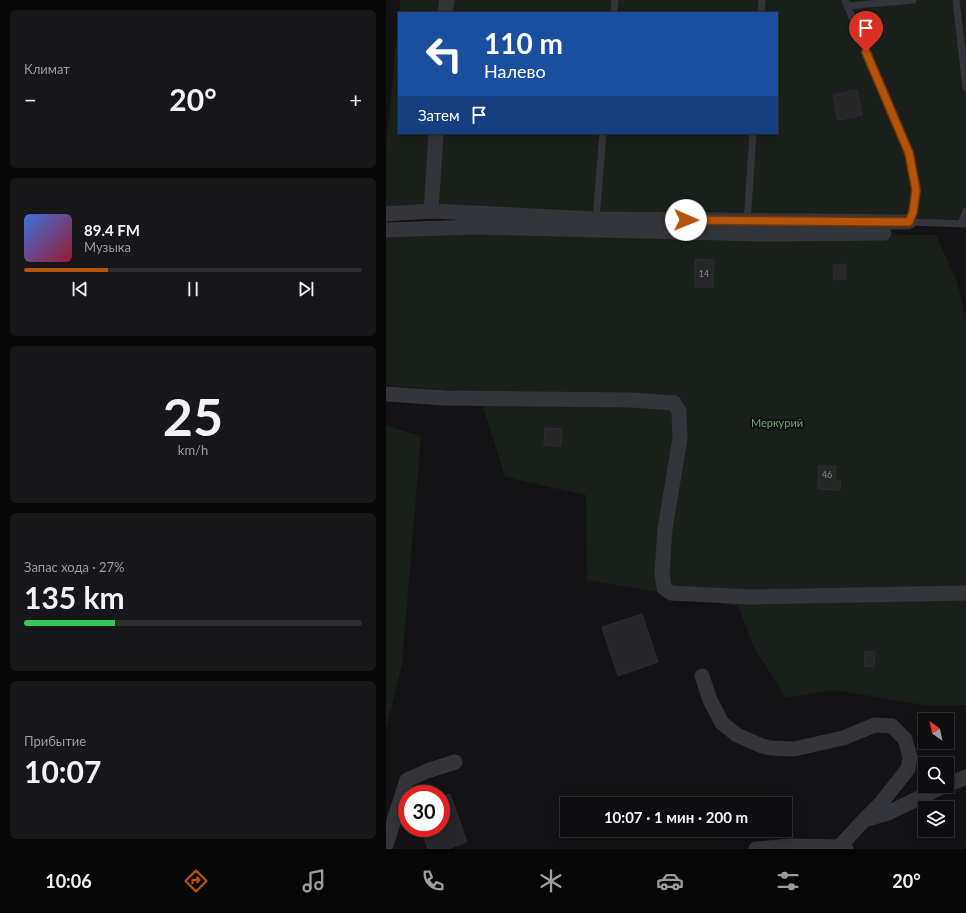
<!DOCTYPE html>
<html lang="ru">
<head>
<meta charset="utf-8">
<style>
	:root { --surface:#0e0e10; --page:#171719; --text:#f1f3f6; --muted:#9b9c9f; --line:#2e2e30; --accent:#b45309 }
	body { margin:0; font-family:Lato,sans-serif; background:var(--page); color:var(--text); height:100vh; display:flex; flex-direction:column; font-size:15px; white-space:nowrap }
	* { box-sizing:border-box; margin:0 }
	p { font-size:13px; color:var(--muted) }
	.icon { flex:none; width:22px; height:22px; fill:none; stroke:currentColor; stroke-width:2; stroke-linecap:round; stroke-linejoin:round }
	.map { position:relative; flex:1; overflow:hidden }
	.details { display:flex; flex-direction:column; gap:10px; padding:10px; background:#080809; width:386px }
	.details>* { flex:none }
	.hud { position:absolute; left:12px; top:12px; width:380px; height:122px; border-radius:0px; box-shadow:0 2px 10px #0003,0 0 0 1px var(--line); background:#1a4fa0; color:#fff; overflow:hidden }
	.needle { width:26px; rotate:327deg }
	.controls { position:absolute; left:532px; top:713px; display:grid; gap:8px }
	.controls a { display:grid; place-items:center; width:36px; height:36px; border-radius:0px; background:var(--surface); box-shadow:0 2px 10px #0003,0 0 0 1px var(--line); font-size:20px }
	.speed { position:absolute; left:12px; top:785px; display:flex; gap:8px; font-size:20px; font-weight:700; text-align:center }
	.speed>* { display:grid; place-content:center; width:52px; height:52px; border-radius:50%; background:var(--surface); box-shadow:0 2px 10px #0003,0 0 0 1px var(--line); line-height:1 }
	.speed .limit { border:6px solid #d22; background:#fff; color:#111 }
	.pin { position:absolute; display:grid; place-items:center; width:34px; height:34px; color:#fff; margin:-41px -17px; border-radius:50% 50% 50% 0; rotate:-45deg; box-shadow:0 0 4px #0007 }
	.pin .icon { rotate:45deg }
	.me { position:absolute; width:44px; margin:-22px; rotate:91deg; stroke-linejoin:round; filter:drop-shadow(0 0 3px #0008) }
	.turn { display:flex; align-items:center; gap:14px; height:84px; padding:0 20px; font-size:18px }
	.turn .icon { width:52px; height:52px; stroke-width:2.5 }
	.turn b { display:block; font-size:28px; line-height:34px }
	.then { display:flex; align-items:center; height:38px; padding:0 20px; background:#0003; gap:8px; font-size:15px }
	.big { font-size:30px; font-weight:700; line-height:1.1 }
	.details .tile { flex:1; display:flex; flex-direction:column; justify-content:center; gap:6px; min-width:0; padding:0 14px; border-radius:6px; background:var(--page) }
	.details .dial { align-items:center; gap:0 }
	.dial b { font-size:52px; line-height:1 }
	.song { display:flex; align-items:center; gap:12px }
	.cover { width:48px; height:48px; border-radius:6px; background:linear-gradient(135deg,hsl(220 70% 55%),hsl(350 70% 35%)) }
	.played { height:4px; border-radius:2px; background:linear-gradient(90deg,var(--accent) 25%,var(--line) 25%) }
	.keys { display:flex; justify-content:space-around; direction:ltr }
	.heat { display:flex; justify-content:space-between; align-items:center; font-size:22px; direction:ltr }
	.charge { height:6px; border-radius:3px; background:linear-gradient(90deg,#34c759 27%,var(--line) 0) }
	.trip { position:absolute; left:174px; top:797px; width:232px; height:40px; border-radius:0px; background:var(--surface); box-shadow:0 2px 10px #0003,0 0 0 1px var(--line); font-weight:700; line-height:40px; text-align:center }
	.menu { display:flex; height:64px; justify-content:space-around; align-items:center; background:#060606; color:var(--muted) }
	.menu .icon { width:28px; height:28px }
	.menu .selected { color:var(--accent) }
	.menu b { font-size:18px; color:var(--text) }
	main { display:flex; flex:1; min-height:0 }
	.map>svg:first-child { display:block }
</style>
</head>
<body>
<main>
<section class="details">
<div class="tile"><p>Климат</p>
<div class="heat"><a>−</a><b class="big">20°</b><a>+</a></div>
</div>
<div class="tile">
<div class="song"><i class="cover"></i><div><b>89.4 FM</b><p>Музыка</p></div></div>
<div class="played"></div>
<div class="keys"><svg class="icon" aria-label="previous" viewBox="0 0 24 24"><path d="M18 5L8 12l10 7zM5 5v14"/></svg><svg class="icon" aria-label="pause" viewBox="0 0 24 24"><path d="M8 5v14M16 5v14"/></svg><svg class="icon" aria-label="next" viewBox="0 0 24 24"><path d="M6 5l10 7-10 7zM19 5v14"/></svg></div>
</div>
<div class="tile dial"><b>25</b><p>km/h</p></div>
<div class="tile"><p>Запас хода · 27%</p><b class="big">135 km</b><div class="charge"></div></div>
<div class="tile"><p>Прибытие</p><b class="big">10:07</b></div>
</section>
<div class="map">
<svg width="580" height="849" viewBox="0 0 580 849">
	<rect width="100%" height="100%" fill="#131315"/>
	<path fill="#19201a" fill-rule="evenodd" d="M14 0H580V224L0 214V150ZM13 13H391V133H13Z
		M0 230 550 235 571 282 580 320V705L544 706 449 690 400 698 368 647 352 606 201 580 200 495 119 477 93 393 0 385Z
		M0 426 35 436 16 664 0 728Z"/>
	<path fill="#262629" stroke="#2d2d31" d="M471 90 476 115 452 120 447 95Z
		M309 259 328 260 327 287H309Z
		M459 264 460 279 448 280 447 265Z
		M159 428 176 429 175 446 158 445Z
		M433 466H450L449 481H455L454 490 432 489Z
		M256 614 272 662 232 676 216 627Z
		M479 651 489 652 488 667 478 666Z
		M64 794 81 842 61 849H42L35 828H55V797Z"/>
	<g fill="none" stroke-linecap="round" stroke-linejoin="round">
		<path stroke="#34353a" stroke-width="7" d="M459 0 523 153 530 190 527 212 523 222 580 224
			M570 0 580 87
			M461 6 527 0
			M228 13 229 0
			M375 13 376 0
			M210 219 217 133
			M360 221 362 209 367 133
			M575 224 580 211"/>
		<path stroke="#34353a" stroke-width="15" d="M59 13 61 0
			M45 211 50 133
			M0 214 45 211 210 219 523 222
			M0 230 87 227 379 234 498 233
			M0 394 59 398 246 400 288 403 293 411 294 438 279 529 276 572 278 588 285 593 364 597 580 593
			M316 676 324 700 336 723 351 735 376 746 385 748 408 749 457 738 489 725 506 726 519 739 524 757 522 769 495 803 478 820
			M561 785 580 777
			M0 845 21 780 41 771 69 762
			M453 847 478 820 502 813 558 786
			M370 849 404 846 453 847 460 849"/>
	</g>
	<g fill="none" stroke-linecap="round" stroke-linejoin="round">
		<defs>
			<path id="route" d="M300 220 523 222 527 212 530 190 523 153 480 52"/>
		</defs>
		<use href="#route" stroke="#753606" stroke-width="10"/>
		<use href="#route" stroke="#b45309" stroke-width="7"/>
	</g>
	<g text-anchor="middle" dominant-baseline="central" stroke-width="4" stroke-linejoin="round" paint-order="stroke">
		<g font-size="9" fill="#848892">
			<text x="318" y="273">14</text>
			<text x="441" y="474">46</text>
		</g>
		<g font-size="11" fill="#79a37d" stroke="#0e0e10">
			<text x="391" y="422">Меркурий</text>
		</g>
	</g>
</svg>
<div class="controls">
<a><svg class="needle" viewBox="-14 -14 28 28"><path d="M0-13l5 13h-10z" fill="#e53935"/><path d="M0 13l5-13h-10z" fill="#9b9c9f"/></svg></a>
<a><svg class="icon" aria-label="search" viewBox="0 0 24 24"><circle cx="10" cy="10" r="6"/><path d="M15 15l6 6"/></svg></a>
<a><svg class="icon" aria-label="layers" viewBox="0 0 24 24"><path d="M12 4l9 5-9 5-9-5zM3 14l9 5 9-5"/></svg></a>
</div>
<div class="speed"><div class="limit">30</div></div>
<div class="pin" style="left:480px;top:52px;background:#d93025"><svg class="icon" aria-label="arrive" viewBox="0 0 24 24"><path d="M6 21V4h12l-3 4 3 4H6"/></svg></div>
<svg class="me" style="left:300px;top:220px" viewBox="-20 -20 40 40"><circle r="19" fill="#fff"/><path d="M0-13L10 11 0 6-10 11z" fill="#b45309"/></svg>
<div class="trip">10:07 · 1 мин · 200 m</div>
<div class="hud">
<div class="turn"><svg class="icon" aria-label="left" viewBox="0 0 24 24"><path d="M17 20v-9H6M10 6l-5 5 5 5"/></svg><div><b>110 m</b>Налево</div></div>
<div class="then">Затем<svg class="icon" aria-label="arrive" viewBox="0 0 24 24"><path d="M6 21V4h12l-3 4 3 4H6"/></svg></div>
</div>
</div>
</main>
<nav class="menu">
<b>10:06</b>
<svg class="icon selected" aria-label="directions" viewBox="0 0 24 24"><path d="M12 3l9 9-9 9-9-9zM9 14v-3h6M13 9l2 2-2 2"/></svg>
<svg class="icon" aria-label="music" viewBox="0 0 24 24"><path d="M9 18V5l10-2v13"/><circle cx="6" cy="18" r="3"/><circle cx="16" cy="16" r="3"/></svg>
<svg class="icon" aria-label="phone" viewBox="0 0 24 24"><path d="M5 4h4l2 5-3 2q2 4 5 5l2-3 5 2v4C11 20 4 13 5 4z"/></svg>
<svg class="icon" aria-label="climate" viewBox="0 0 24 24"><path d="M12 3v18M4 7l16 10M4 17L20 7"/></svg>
<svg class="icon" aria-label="car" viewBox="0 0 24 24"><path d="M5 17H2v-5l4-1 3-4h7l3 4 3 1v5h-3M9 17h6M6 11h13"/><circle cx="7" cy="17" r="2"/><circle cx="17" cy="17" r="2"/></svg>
<svg class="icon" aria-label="filters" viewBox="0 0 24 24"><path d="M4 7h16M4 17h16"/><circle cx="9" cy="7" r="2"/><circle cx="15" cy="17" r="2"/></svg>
<b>20°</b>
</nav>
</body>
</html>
